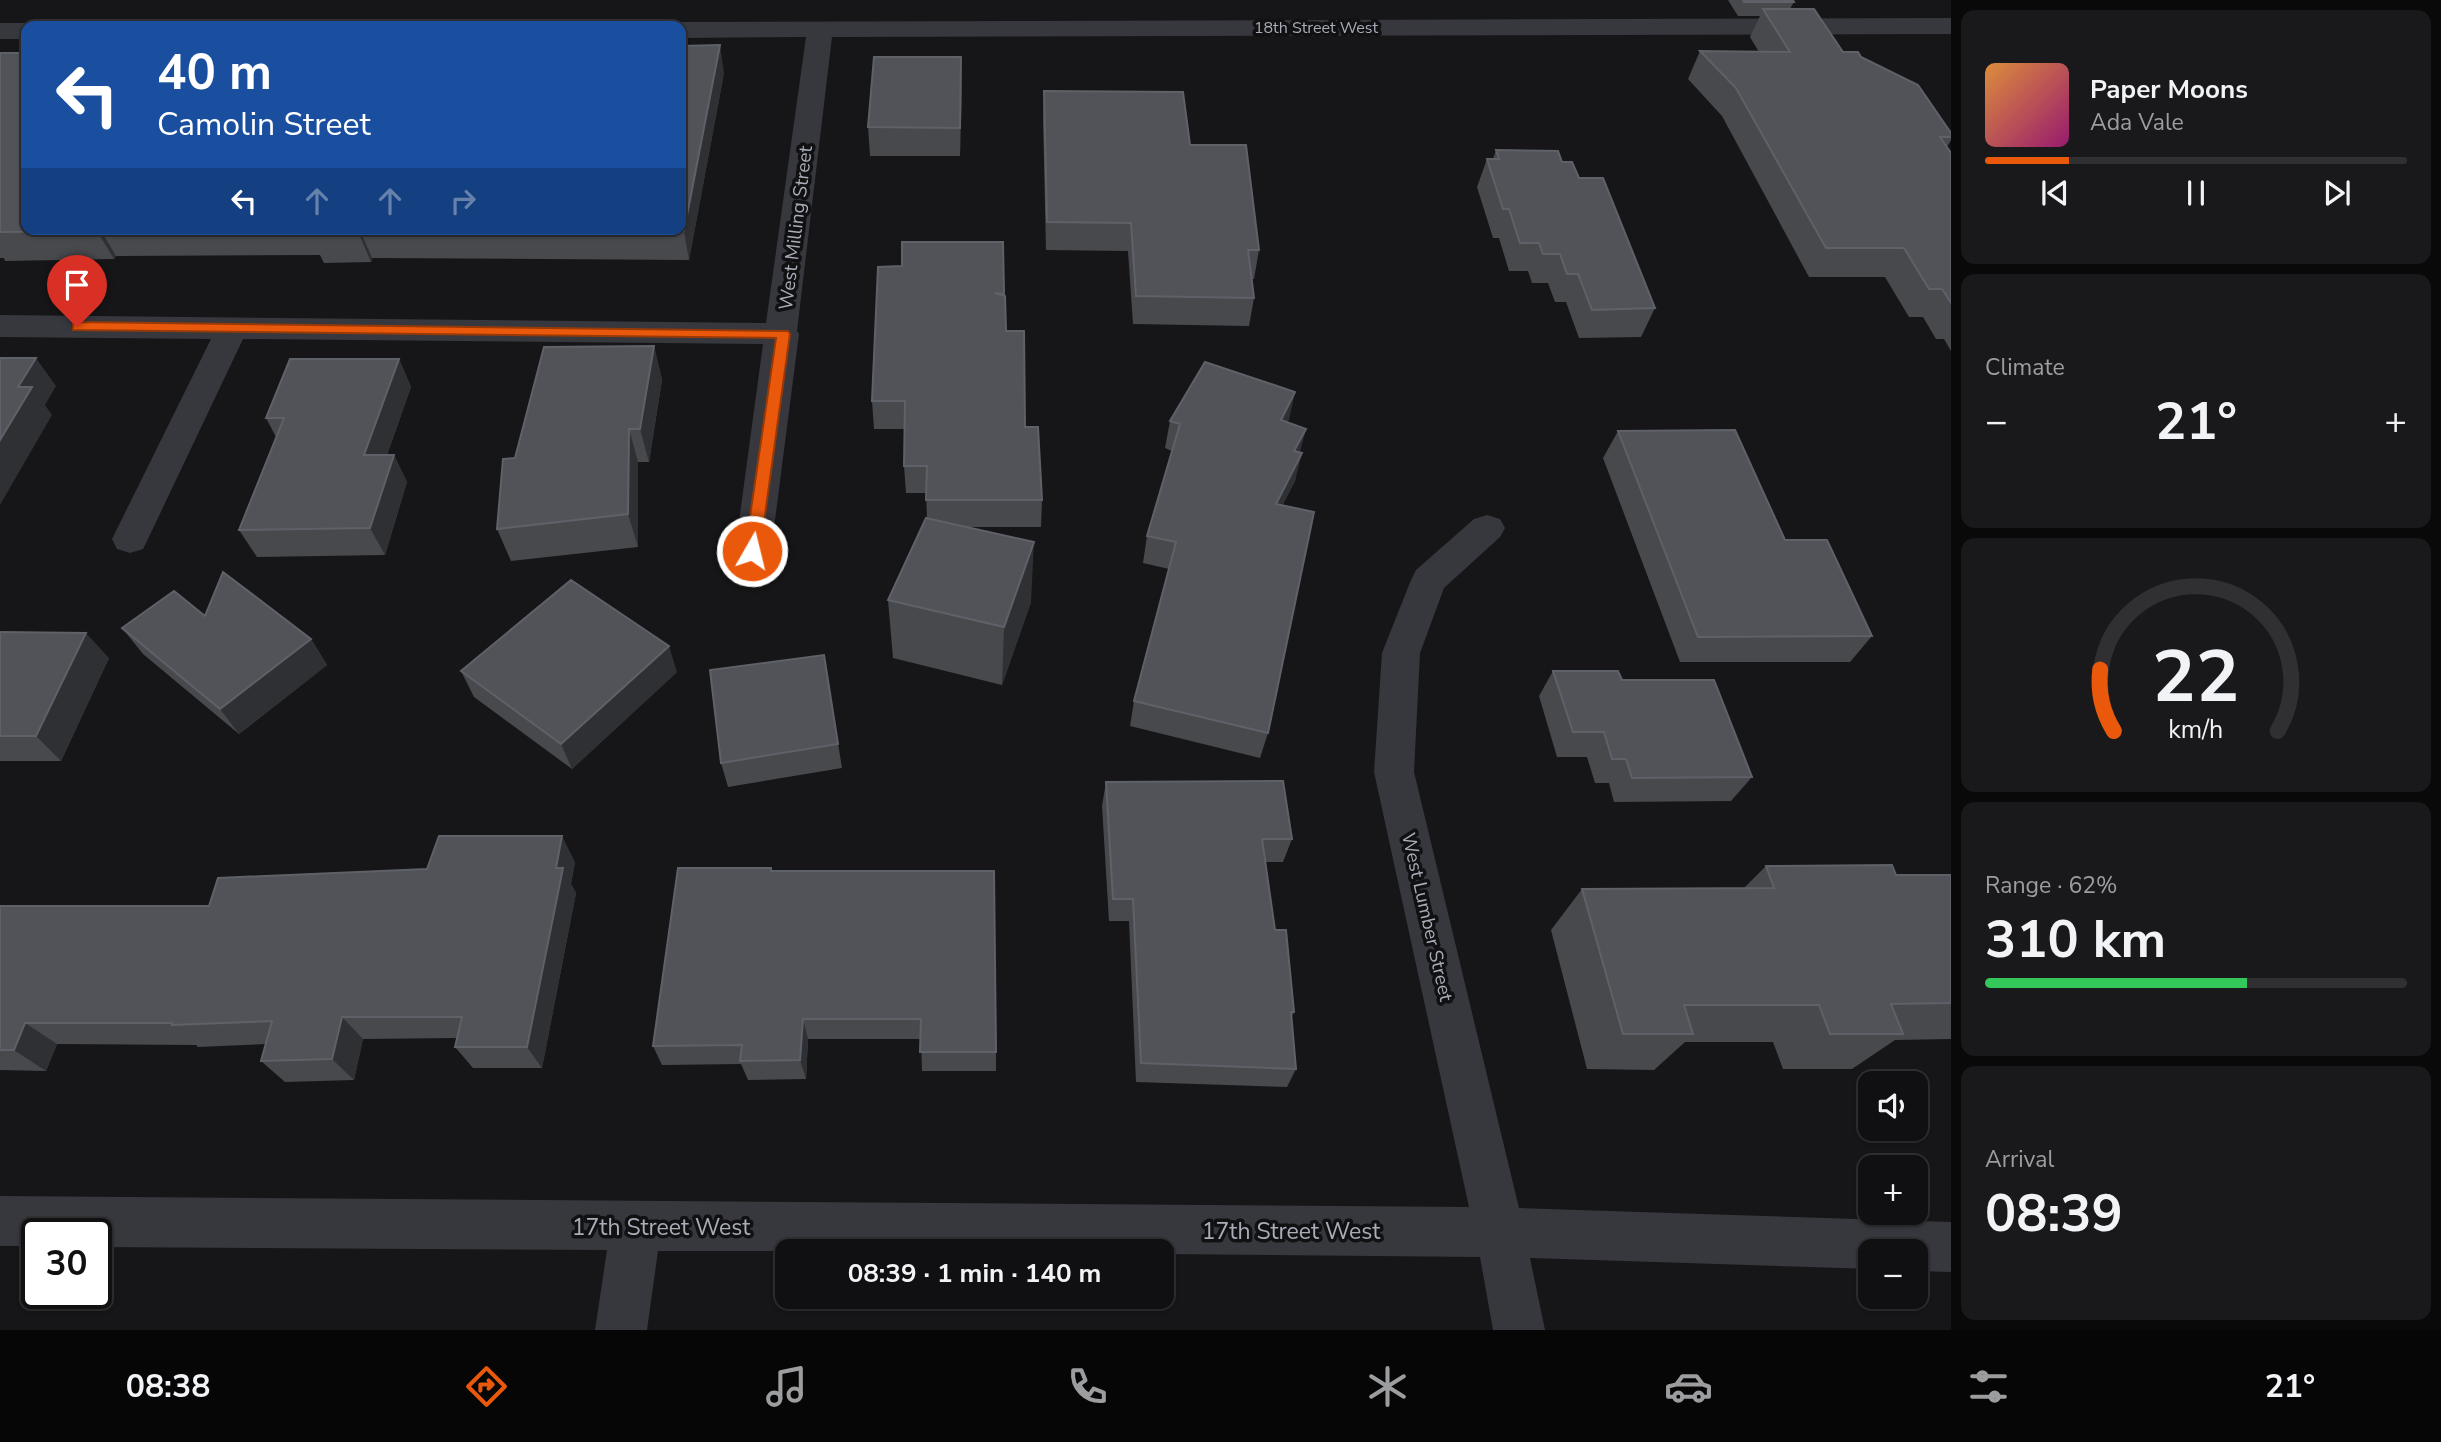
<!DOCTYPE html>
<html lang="en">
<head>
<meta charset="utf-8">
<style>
	:root { --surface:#101012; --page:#19191b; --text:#f1f3f6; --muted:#9c9d9f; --line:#303032; --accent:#ea580c }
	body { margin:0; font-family:"Nunito Sans",sans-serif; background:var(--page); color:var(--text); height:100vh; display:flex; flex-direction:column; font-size:26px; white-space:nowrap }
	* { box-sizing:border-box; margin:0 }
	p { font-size:23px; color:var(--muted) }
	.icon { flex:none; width:38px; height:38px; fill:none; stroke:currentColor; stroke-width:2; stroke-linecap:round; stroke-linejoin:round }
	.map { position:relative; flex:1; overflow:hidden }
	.side { display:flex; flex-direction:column; gap:10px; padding:10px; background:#09090a; width:490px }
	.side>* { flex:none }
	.guide { position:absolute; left:21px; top:21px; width:665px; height:214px; border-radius:14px; box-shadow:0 2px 5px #0004,0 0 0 2px var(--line); background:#1a4fa0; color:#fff; overflow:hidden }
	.buttons { position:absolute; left:1858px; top:1071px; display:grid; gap:14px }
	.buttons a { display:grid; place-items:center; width:70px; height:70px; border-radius:14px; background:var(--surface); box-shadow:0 2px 5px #0004,0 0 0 2px var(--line); font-size:35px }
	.speed { position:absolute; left:21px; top:1218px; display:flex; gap:14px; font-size:35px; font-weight:700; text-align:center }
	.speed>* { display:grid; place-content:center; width:91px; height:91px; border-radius:50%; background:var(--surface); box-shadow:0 2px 5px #0004,0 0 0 2px var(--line); line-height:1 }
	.speed .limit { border:4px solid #111; border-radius:10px; background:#fff; color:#111 }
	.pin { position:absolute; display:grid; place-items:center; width:60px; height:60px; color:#fff; margin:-72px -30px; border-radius:50% 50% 50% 0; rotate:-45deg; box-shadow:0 0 7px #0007 }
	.pin .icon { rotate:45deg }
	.me { position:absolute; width:77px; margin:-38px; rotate:8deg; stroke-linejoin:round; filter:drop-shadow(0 0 5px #0008) }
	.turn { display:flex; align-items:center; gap:24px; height:147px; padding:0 21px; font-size:32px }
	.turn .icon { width:91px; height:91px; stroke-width:2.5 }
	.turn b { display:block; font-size:49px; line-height:60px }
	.lanes { display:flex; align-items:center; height:66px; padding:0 21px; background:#0003; justify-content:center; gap:35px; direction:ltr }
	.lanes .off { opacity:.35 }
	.big { font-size:52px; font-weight:700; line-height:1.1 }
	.side .tile { flex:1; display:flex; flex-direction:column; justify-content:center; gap:10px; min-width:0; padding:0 24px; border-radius:14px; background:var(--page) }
	.side .dial { align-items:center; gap:0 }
	.dial svg { height:182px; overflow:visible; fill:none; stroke:var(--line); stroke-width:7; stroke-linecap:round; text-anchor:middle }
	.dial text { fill:var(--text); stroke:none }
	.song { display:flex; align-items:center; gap:21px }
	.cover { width:84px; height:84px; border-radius:10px; background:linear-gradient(135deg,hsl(30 70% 55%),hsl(320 70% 35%)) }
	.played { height:7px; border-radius:4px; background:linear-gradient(90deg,var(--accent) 20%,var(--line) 20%) }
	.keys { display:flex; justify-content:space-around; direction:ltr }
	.heat { display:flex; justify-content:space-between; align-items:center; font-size:38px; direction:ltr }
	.charge { height:10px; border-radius:5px; background:linear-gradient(90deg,#34c759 62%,var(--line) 0) }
	.trip { position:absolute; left:775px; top:1239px; width:399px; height:70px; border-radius:14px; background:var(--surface); box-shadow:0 2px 5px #0004,0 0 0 2px var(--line); font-weight:700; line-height:70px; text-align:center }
	.dock { display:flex; height:112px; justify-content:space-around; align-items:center; background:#060607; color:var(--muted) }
	.dock .icon { width:49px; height:49px }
	.dock .active { color:var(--accent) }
	.dock b { font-size:32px; color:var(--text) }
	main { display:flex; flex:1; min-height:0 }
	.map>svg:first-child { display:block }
</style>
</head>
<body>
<main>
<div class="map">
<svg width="1951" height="1330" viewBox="0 0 1951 1330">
	<rect width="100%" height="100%" fill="#161618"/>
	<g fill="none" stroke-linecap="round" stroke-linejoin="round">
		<path fill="#37383d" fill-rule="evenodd" d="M1951 18V34L832 37 797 331 799 334 771 551 766 561 753 565 740 561 735 551 763 344 243 339 148 539 143 549 130 553 117 549 112 539 211 339 0 337V315L766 323 806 37 681 38V26H671L681 22Z
			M0 23H26L36 26H26V39H0Z
			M1487 515 1500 519 1505 528 1500 537 1444 588 1420 653 1414 772 1519 1208 1951 1222V1272L1916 1271V1251H1871V1269L1530 1258 1545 1330H1493L1480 1257 1162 1254V1251H658L647 1330H595L607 1250 96 1247V1234H37V1246H0V1196L1469 1207 1374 772 1382 653 1411 580 1416 570 1474 519Z"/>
	</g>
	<path fill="#47494d" d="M1728 0H1793L1794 2 1790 9 1843 52 1861 57 1951 133V140L1947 147 1951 153V351L1944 339H1936L1923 317H1909L1885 277H1809L1722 116 1688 79 1700 51 1759 52 1750 37 1760 16H1738Z
		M0 53 26 229H681L724 73 689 260 372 258 371 262 324 263 320 255 116 256 114 259 5 261 4 258H0Z
		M962 85 960 156H870L868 127Z
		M1044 91 1190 145 1259 250 1254 279H1252L1254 298 1249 326 1133 324 1128 251 1046 250 1043 119Z
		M1496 150 1562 162 1579 178 1655 308 1641 337 1579 338 1566 302H1555L1548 283H1532L1528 271H1509L1499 238H1493L1477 187 1487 159H1493Z
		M1003 242 1006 331 1025 427 1042 500 1041 527H965L1031 602 1002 685 893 658 888 600 927 518 926 493H906L904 466 905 429H874L872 401 902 266Z
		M654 346 662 380 649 462H638V547L511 561 497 529 515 458Z
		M399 359 411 387 387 455H394L407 482 385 555 257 557 239 530 276 437 266 418Z
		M1295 392 1287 422 1300 452 1295 481 1282 506 1268 733 1260 758 1130 726 1134 701 1169 569 1143 563 1147 536 1172 451 1165 448 1170 421Z
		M1618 431 1785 540 1872 636 1850 662H1680L1603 458Z
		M205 616 311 639 327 665 239 734 143 654 122 628Z
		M0 632 109 658 61 761H0Z
		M824 655 842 768 728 787 721 763Z
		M461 671 677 672 572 769 474 697Z
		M1553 671 1622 680 1752 777 1731 801 1614 802 1609 783H1595L1587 757H1557L1539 696Z
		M1106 782 1292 839 1283 862H1265L1275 930 1294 1012 1291 1018 1296 1069 1287 1087 1136 1082 1129 921H1109L1102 806Z
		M575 862 571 884 576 893 542 1068H473L455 1047 457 1038 363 1039 354 1080 285 1082 261 1061 266 1044 198 1047 196 1045 57 1044 46 1071 0 1070V906H209L427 869Z
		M1766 866 1896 875H1951V1039L1895 1040 1852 1069H1783L1773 1042H1685L1654 1070 1587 1069 1551 930 1582 889H1743Z
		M772 871 996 1052V1071H922L921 1039H808L806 1079 748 1080 741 1064 662 1065 653 1046Z"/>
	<path fill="#2f3033" d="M720 45 724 73 689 260 684 231Z
		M961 57 962 85 960 156V128Z
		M98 229H100L116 256 114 259 97 231Z
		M360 230 372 258 371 262 359 234Z
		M654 346 662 380 649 462 640 429Z
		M36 358 56 386 45 405 52 415 0 505V440L18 387Z
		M399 359 411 387 377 483 364 455Z
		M1295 392 1289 420 1274 448 1281 420Z
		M629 429 638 462V547L628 514Z
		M1306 429 1299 456 1294 451Z
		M1302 453 1295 481 1269 531 1276 504Z
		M394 455 407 482 385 555 370 528Z
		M1034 542 1031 602 1002 685 1004 627Z
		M86 633 109 658 61 761 36 736Z
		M311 639 327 665 239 734 220 709Z
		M669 646 677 672 572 769 561 744Z
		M562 836 575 862 571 884 576 893 542 1068 527 1047Z
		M342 1017 363 1039 354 1080 332 1059Z
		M803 1019 808 1039 806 1079 800 1060Z
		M25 1023 57 1044 46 1071 14 1050Z"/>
	<path fill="#525359" stroke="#5f6168" stroke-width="2" d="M1743 0H1793L1794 2H1744Z
		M1763 9H1814L1843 52H1858L1861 57 1918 85 1951 133V137H1940L1951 153V303L1942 289H1929L1904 248H1826L1736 88 1700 51 1790 52Z
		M720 45 684 231 360 230 359 234 311 235 310 229H681V46Z
		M0 53H26V229H98L97 231 0 232Z
		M874 57H961L960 128 868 127Z
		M1044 91 1183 92 1190 145H1246L1259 250H1248L1254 298 1136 296 1131 223 1047 222Z
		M1496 150 1558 151 1562 162H1572L1579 178H1603L1655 308 1592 310 1578 274H1567L1560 254H1543L1539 243H1520L1509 209H1503L1487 159H1499Z
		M902 242H1003L1004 294 995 293 1005 296 1006 331H1024L1025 427H1038L1042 500H926L927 466H904L905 401H872L878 267 902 266Z
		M654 346 640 429H629L628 514 497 529 503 459 515 458 544 347Z
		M0 358H36L18 387H32L0 440Z
		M290 359H399L364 455H394L370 528 239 530 284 418H266Z
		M1205 362 1295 392 1281 420 1306 429 1294 451 1302 453 1276 504 1314 512 1268 733 1134 701 1176 542 1147 536 1180 424 1170 421Z
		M1735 430 1785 540H1827L1872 636 1698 637 1618 431Z
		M926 518 1034 542 1004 627 888 600Z
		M223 572 311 639 220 709 122 628 174 591 205 616Z
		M571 580 669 646 561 744 461 671Z
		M0 632 86 633 36 736H0Z
		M824 655 838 744 721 763 710 670Z
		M1553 671H1618L1622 680H1714L1752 777 1632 778 1626 759H1612L1604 732H1573Z
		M1283 781 1292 839H1262L1275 930H1286L1294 1012H1291L1296 1069 1141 1063 1133 899H1113L1106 782Z
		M439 836H562L556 868H563L527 1047H455L462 1017H342L332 1059 261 1061 272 1021 172 1025V1023H25L14 1050H0V906H209L218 878 427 869Z
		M1892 865 1896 875H1951V1003L1891 1004 1903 1034H1830L1819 1005H1684L1693 1034H1623L1582 889 1774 888 1766 866Z
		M678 868H771V871H994L996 1052H920L921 1019H803L800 1060 740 1061 742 1045 653 1046Z"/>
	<path fill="#ea580c" stroke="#983908" stroke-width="2" d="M77 322 788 331 790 334 760 551 752 556 745 551 776 338 73 330V324Z"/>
	<g text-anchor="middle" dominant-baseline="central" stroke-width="7" stroke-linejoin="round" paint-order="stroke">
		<g font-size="16" fill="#a8adb8" stroke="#111113">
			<text x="1316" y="28">18th Street West</text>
		</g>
		<g font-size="19" fill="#a8adb8" stroke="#111113">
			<text transform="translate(796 228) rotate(-83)">West Milling Street</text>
			<text transform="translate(1427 917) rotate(77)">West Lumber Street</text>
		</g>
		<g font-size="23" fill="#a8adb8" stroke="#111113">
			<text x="661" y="1227">17th Street West</text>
			<text x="1291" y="1231">17th Street West</text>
		</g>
	</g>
</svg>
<div class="buttons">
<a><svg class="icon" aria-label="sound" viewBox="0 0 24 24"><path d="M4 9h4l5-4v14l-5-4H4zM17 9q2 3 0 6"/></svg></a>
<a>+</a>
<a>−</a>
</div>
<div class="speed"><div class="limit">30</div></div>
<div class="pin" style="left:77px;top:327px;background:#d93025"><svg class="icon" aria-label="arrive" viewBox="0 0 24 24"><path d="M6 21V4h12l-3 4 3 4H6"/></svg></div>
<svg class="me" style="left:752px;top:551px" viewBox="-20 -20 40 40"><circle r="17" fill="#ea580c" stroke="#fff" stroke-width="3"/><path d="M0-11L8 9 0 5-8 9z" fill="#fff"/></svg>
<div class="trip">08:39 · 1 min · 140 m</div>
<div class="guide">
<div class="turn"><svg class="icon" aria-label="left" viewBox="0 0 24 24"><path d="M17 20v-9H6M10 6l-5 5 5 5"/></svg><div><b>40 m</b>Camolin Street</div></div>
<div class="lanes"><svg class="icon" aria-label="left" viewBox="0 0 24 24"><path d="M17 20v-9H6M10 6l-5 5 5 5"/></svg><svg class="icon off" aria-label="ahead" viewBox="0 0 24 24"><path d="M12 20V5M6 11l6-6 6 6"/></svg><svg class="icon off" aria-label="ahead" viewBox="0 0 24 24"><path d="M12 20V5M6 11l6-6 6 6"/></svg><svg class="icon off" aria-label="right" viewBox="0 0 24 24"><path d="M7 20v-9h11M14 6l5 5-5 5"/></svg></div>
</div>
</div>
<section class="side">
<div class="tile">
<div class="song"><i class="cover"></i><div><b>Paper Moons</b><p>Ada Vale</p></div></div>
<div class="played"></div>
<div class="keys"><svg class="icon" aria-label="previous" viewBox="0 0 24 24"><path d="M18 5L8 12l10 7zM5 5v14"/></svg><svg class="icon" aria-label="pause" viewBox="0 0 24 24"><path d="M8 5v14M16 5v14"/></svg><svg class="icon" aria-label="next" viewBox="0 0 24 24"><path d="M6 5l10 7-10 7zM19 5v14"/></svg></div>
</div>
<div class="tile"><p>Climate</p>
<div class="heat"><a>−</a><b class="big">21°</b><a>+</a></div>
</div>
<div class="tile dial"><svg viewBox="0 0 100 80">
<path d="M14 69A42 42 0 1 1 86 69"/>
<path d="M14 69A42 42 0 0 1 8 42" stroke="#ea580c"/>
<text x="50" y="56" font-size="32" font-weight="700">22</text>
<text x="50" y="72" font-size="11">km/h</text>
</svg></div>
<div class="tile"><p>Range · 62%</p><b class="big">310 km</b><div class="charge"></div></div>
<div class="tile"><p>Arrival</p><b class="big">08:39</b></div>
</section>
</main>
<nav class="dock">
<b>08:38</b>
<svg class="icon active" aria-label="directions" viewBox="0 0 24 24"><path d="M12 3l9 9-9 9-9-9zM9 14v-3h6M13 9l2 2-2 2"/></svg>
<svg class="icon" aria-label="music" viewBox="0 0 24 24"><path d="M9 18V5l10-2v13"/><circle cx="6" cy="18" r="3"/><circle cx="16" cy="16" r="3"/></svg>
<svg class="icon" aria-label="phone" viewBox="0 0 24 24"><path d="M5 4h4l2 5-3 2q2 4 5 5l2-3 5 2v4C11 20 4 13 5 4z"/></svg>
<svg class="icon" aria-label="climate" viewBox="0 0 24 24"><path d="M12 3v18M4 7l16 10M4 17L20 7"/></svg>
<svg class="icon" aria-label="car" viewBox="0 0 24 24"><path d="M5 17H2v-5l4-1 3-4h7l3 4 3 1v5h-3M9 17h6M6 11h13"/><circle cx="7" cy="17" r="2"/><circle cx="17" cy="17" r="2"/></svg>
<svg class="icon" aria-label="filters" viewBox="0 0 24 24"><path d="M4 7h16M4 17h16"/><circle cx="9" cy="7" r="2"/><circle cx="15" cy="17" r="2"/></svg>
<b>21°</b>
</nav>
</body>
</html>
